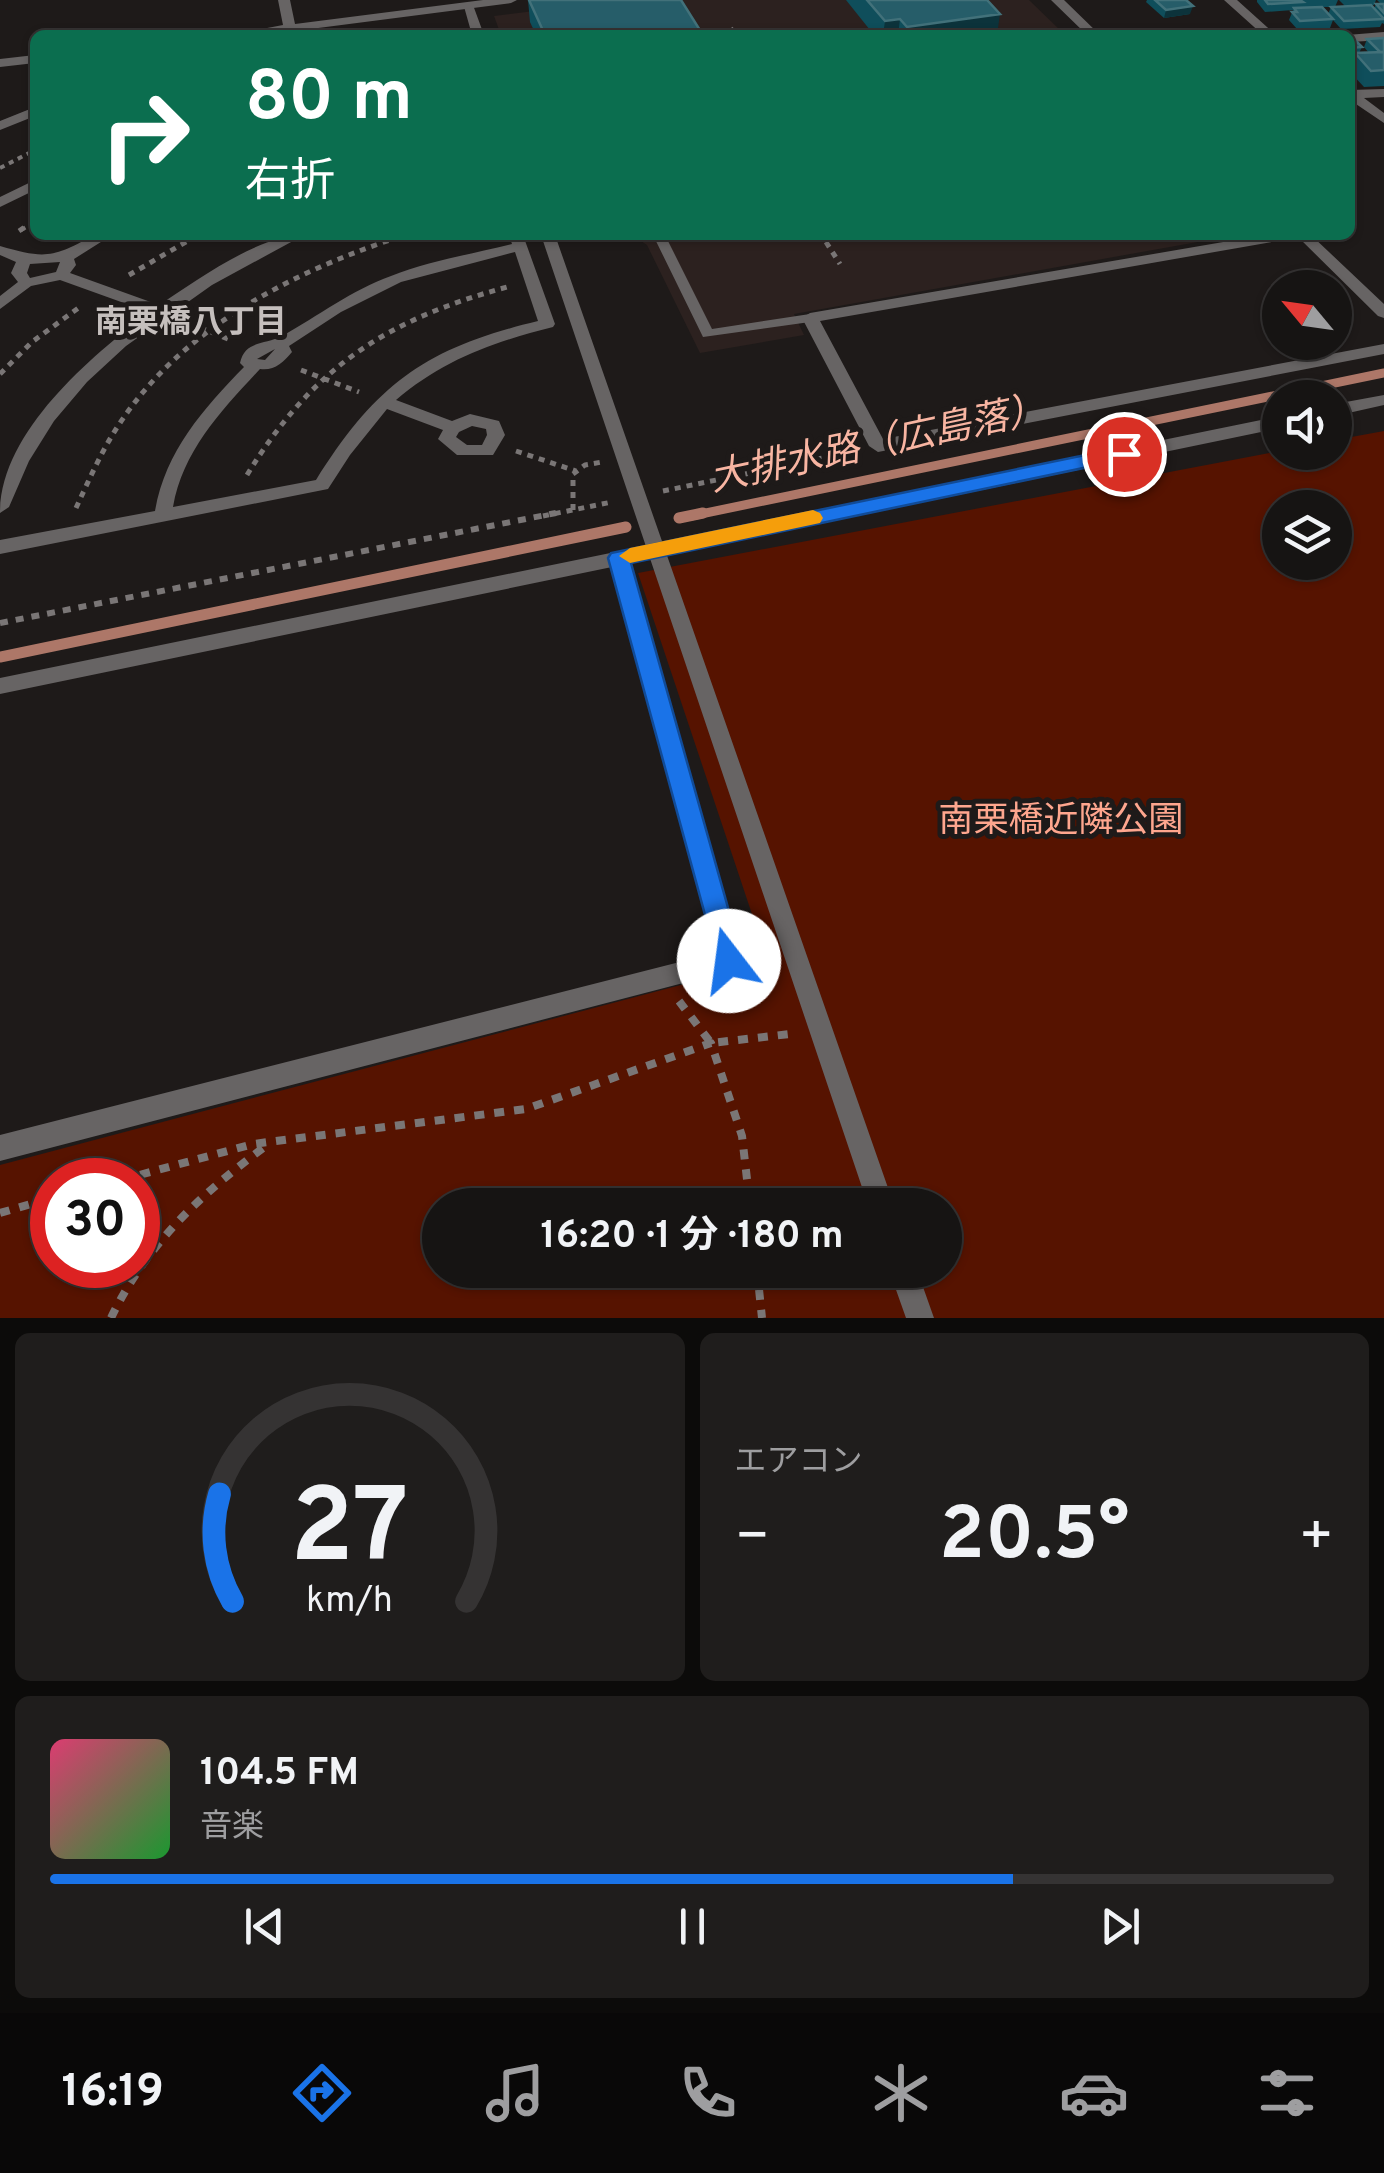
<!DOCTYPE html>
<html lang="ja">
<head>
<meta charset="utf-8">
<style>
	:root { --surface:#161413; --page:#1f1d1c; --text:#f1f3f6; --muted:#9e9ea0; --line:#353333; --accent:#1a73e8 }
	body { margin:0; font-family:Overpass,"Noto Sans JP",sans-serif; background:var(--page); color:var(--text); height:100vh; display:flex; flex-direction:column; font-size:38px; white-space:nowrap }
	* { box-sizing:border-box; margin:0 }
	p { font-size:32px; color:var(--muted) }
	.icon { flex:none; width:55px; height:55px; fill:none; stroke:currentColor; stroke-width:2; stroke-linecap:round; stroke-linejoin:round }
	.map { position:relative; height:1318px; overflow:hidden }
	.drawer { display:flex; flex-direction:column; gap:15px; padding:15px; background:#0c0b0a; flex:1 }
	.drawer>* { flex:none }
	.hud { position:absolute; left:30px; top:30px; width:1325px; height:210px; border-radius:15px; box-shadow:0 2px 8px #0004,0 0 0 2px var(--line); background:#0b6e4f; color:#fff; overflow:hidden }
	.needle { width:65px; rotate:299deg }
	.controls { position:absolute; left:1262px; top:270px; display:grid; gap:20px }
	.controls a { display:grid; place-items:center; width:90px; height:90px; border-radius:50%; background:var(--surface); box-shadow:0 2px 8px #0004,0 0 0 2px var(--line); font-size:50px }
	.speed { position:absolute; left:30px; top:1158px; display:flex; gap:20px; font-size:50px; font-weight:700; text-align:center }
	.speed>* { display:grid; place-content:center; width:130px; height:130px; border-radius:50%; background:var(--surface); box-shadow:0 2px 8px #0004,0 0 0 2px var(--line); line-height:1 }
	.speed .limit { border:15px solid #d22; background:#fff; color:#111 }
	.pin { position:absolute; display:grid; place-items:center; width:85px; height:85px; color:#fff; margin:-42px; border:5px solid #fff; border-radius:50%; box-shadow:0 2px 10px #0007 }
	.me { position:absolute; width:110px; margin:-55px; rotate:345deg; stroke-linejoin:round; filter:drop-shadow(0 0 8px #0008) }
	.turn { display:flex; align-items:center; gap:35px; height:210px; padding:0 50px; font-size:45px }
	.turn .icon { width:130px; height:130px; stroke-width:2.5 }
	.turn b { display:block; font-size:70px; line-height:85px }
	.big { font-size:75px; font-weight:700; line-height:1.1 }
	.drawer .widget { flex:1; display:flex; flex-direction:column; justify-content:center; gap:15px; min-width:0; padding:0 35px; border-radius:15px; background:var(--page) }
	.drawer .dial { align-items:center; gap:0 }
	.dial svg { height:260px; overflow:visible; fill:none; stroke:var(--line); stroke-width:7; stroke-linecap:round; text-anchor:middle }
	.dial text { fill:var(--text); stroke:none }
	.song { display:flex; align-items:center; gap:30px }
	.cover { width:120px; height:120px; border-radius:15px; background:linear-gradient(135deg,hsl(340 70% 55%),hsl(130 70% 35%)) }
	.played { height:10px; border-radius:5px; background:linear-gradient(90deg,var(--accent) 75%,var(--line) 75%) }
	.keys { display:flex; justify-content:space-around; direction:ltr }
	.heat { display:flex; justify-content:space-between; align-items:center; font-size:55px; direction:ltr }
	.drawer .tiles { flex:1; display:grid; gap:15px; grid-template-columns:1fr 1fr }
	.widget:last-child { grid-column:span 2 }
	.trip { position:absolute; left:422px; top:1188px; width:540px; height:100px; border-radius:50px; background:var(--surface); box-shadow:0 2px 8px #0004,0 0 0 2px var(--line); font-weight:700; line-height:100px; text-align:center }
	.dock { display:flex; height:160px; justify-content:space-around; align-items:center; background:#090808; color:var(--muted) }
	.dock .icon { width:70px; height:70px }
	.dock .selected { color:var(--accent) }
	.dock b { font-size:45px; color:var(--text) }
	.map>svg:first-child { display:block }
</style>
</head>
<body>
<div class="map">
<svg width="1384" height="1318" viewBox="0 0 1384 1318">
	<rect width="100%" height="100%" fill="#1e1a19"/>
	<path fill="#2c211f" d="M622 0H1029L1062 32 501 35 494 16Z
		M632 235H1237L794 314 804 335 700 353 647 245Z"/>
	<path fill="#561300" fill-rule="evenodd" d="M1384 431V1318H0V1165L768 962 638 573 1280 451 1335 452V440ZM1280 508H1335V562H1280ZM52 1180H138V1265H52ZM440 1205H945V1270H440Z"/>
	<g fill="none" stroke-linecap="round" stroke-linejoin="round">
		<path stroke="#ad7768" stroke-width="9" d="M691 516 1384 373"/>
		<path stroke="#ad7768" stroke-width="11" d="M679 518 703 513
			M0 657 626 527"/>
		<path stroke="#7a7676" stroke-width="4" stroke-dasharray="5 5" stroke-linecap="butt" d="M731 28 736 35
			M695 35 714 32
			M814 35 818 34
			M0 168 35 150
			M21 230 35 222"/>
		<path stroke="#7a7676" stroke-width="5" stroke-dasharray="6 6" stroke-linecap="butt" d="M19 231 25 227
			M826 242 840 264
			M129 275 198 235
			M189 323 233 341
			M301 370 359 392
			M0 374 32 342 81 306
			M516 451 576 471
			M247 475C313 367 386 320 507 287
			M663 491 852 452
			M76 508C89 480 101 452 118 426 182 327 296 270 405 235
			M573 510V474L585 465 602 462
			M543 516 612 502"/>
		<path stroke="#7a7676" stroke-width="6" stroke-dasharray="8 8" stroke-linecap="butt" d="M0 623 556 513"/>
		<path stroke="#7a7676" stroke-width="8" stroke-dasharray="10 10" stroke-linecap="butt" d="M679 1001 711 1043 790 1034
			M121 1180 253 1144 526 1109 711 1043 742 1136 750 1205
			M0 1213 52 1198
			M757 1270 762 1318
			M111 1318C147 1243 204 1191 270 1143"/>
		<path fill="#676464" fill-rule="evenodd" d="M653 235H665L712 329 810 314 817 318 810 322 703 337Z"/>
		<path fill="#676464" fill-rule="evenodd" d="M463 3 473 5 484 35H472Z
			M541 235H555L894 1205H868Z
			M889 1270H917L934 1318H906Z"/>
		<path fill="#676464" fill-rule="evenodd" d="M1224 0H1237L1276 35H1263Z
			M1384 32V40L1350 42 1347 35Z
			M1384 89V97L1364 98 1384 113V123L1350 100V90Z
			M35 107V116L0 130V121Z
			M35 180V190L0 207V197Z
			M94 235H112L74 259 76 265 70 273 159 305C198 280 258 235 304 235L212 285 126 346 87 382 54 421 29 461 9 507 0 513C0 433 89 358 149 312L60 280 31 286 0 309V296L18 282 11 273 16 262 0 255V246C45 259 53 258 94 235ZM60 262 56 272 30 278 27 273 30 264Z
			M509 235H523L555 324 553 327C493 342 443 360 396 400L452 421 470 414 499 421 505 435 493 455H457L438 439 443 430 387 409 350 455 328 489 0 554V540L155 511C165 452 203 409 244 367L240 363C245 340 265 345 282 336 318 316 352 290 391 276 429 261 472 254 512 244ZM515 252 538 321C426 348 377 383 316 480L173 507C183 450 222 410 260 369 274 371 283 363 292 352L289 346 341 312 401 282ZM275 349 265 360 257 359ZM472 426 486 429 487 435 482 445H467L456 437 459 432Z
			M1264 235H1296L1289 239 820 321 883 439 1384 344V354L878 452 869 446 802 318 810 313Z
			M1384 395V405L1335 416V404Z
			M1280 416V428L630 563 741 961 737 969 0 1161V1135L715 953 612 567 0 694V678Z"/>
		<path fill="#676464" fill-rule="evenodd" d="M278 0H290L295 24 483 0H517L511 3 264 35H230L283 25Z
			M1051 0H1064L1100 35H1087Z
			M35 55V63L0 67V59Z
			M1296 235H1311L1384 304V318L1378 316Z"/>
	</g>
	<path fill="#0f4e5b" d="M528 0 703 35H536L530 22Z
		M846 0H987L997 35H874Z
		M1147 0H1186L1190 14 1164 18 1146 2Z
		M1257 0H1338L1335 7H1322L1328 14 1331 7 1345 6 1339 0H1376L1374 5H1371L1374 9 1376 4H1381L1377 0H1384V24L1382 23 1380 27 1341 29 1333 20 1330 28 1297 29 1289 20 1293 10 1265 12 1257 2Z
		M1384 38V86L1364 87 1350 72V66L1354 56H1350V39L1362 47 1359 53H1369L1364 47 1367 39Z"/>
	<path fill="#0c333b" d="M1193 6 1190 14 1164 18 1166 10Z
		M1000 14 997 35H906L907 27Z
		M900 19 898 35H883L885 21Z"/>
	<path fill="#265d69" stroke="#42717a" stroke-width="2.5" d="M529 0H681L703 35H545Z
		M867 0H987L1000 14 907 27 900 19 885 21Z
		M1155 0H1186L1193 6 1166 10Z
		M1265 0H1300L1303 2 1268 4Z
		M1376 4H1384V13Z
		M1371 5 1384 19 1344 21 1331 7Z
		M1322 7 1333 19 1300 21 1292 12H1297L1294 8Z
		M1353 38 1362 47 1350 48V39Z
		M1384 38V52H1380L1367 39Z
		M1384 52V70L1371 71 1355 53Z"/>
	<path fill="#1a73e8" stroke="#114b97" stroke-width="2.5" d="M1124 447 1134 454 1131 458 631 563 743 961 739 970 729 974 720 970 608 558 611 553Z"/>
	<path fill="#f59e0b" d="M813 510 820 513 823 518 820 523 630 563 619 556 630 548Z"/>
	<g text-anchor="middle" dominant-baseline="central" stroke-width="10" stroke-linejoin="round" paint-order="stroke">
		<g font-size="32" font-weight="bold" fill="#c5bfbd" stroke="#1e1a19">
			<text x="191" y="324">南栗橋八丁目</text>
		</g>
		<g font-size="35" fill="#fea68e" stroke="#1e1a19">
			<text x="1061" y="822">南栗橋近隣公園</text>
		</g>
		<g font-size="38" font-style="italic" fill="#f8b5a2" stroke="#1e1a19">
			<text transform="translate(878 446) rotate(-12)">大排水路（広島落）</text>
		</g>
	</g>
</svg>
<div class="controls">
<a><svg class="needle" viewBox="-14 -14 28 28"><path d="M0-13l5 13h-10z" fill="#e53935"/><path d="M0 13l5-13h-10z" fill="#9e9ea0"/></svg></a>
<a><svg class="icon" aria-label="sound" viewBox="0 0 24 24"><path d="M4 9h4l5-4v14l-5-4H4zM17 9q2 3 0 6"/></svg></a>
<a><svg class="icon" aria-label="layers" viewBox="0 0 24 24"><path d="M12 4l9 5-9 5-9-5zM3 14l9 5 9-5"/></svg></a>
</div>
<div class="speed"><div class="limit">30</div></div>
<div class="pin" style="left:1124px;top:454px;background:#d93025"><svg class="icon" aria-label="arrive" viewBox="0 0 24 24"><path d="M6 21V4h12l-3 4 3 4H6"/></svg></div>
<svg class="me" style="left:729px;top:961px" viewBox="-20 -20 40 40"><circle r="19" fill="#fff"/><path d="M0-13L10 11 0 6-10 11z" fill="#1a73e8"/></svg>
<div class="trip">16:20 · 1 分 · 180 m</div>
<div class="hud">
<div class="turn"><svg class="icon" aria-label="right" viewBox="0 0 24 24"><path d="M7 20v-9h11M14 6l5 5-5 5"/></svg><div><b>80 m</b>右折</div></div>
</div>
</div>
<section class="drawer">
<div class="tiles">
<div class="widget dial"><svg viewBox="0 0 100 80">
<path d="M14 69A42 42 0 1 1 86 69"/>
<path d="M14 69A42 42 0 0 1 10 36" stroke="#1a73e8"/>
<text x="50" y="56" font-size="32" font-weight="700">27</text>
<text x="50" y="72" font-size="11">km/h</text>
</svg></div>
<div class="widget"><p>エアコン</p>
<div class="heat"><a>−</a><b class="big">20.5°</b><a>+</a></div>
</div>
<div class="widget">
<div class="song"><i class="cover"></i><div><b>104.5 FM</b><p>音楽</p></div></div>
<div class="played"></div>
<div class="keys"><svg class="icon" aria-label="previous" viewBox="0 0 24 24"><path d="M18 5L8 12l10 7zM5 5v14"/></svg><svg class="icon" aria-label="pause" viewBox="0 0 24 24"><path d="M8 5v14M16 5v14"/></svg><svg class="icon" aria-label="next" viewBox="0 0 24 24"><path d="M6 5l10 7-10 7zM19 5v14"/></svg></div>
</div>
</div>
</section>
<nav class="dock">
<b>16:19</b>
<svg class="icon selected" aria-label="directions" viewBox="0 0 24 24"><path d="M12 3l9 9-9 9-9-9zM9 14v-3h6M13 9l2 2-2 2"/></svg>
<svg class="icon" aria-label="music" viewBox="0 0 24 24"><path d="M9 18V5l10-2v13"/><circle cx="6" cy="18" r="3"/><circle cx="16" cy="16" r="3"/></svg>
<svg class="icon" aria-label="phone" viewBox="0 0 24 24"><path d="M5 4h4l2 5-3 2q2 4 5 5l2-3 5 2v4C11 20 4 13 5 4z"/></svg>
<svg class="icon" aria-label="climate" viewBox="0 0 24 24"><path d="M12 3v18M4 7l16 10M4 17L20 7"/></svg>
<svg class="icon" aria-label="car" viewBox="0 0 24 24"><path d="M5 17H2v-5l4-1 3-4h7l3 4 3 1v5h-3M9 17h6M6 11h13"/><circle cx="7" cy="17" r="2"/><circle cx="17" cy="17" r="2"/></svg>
<svg class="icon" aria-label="filters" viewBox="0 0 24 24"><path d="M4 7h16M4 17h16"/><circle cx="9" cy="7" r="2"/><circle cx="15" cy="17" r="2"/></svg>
</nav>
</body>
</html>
